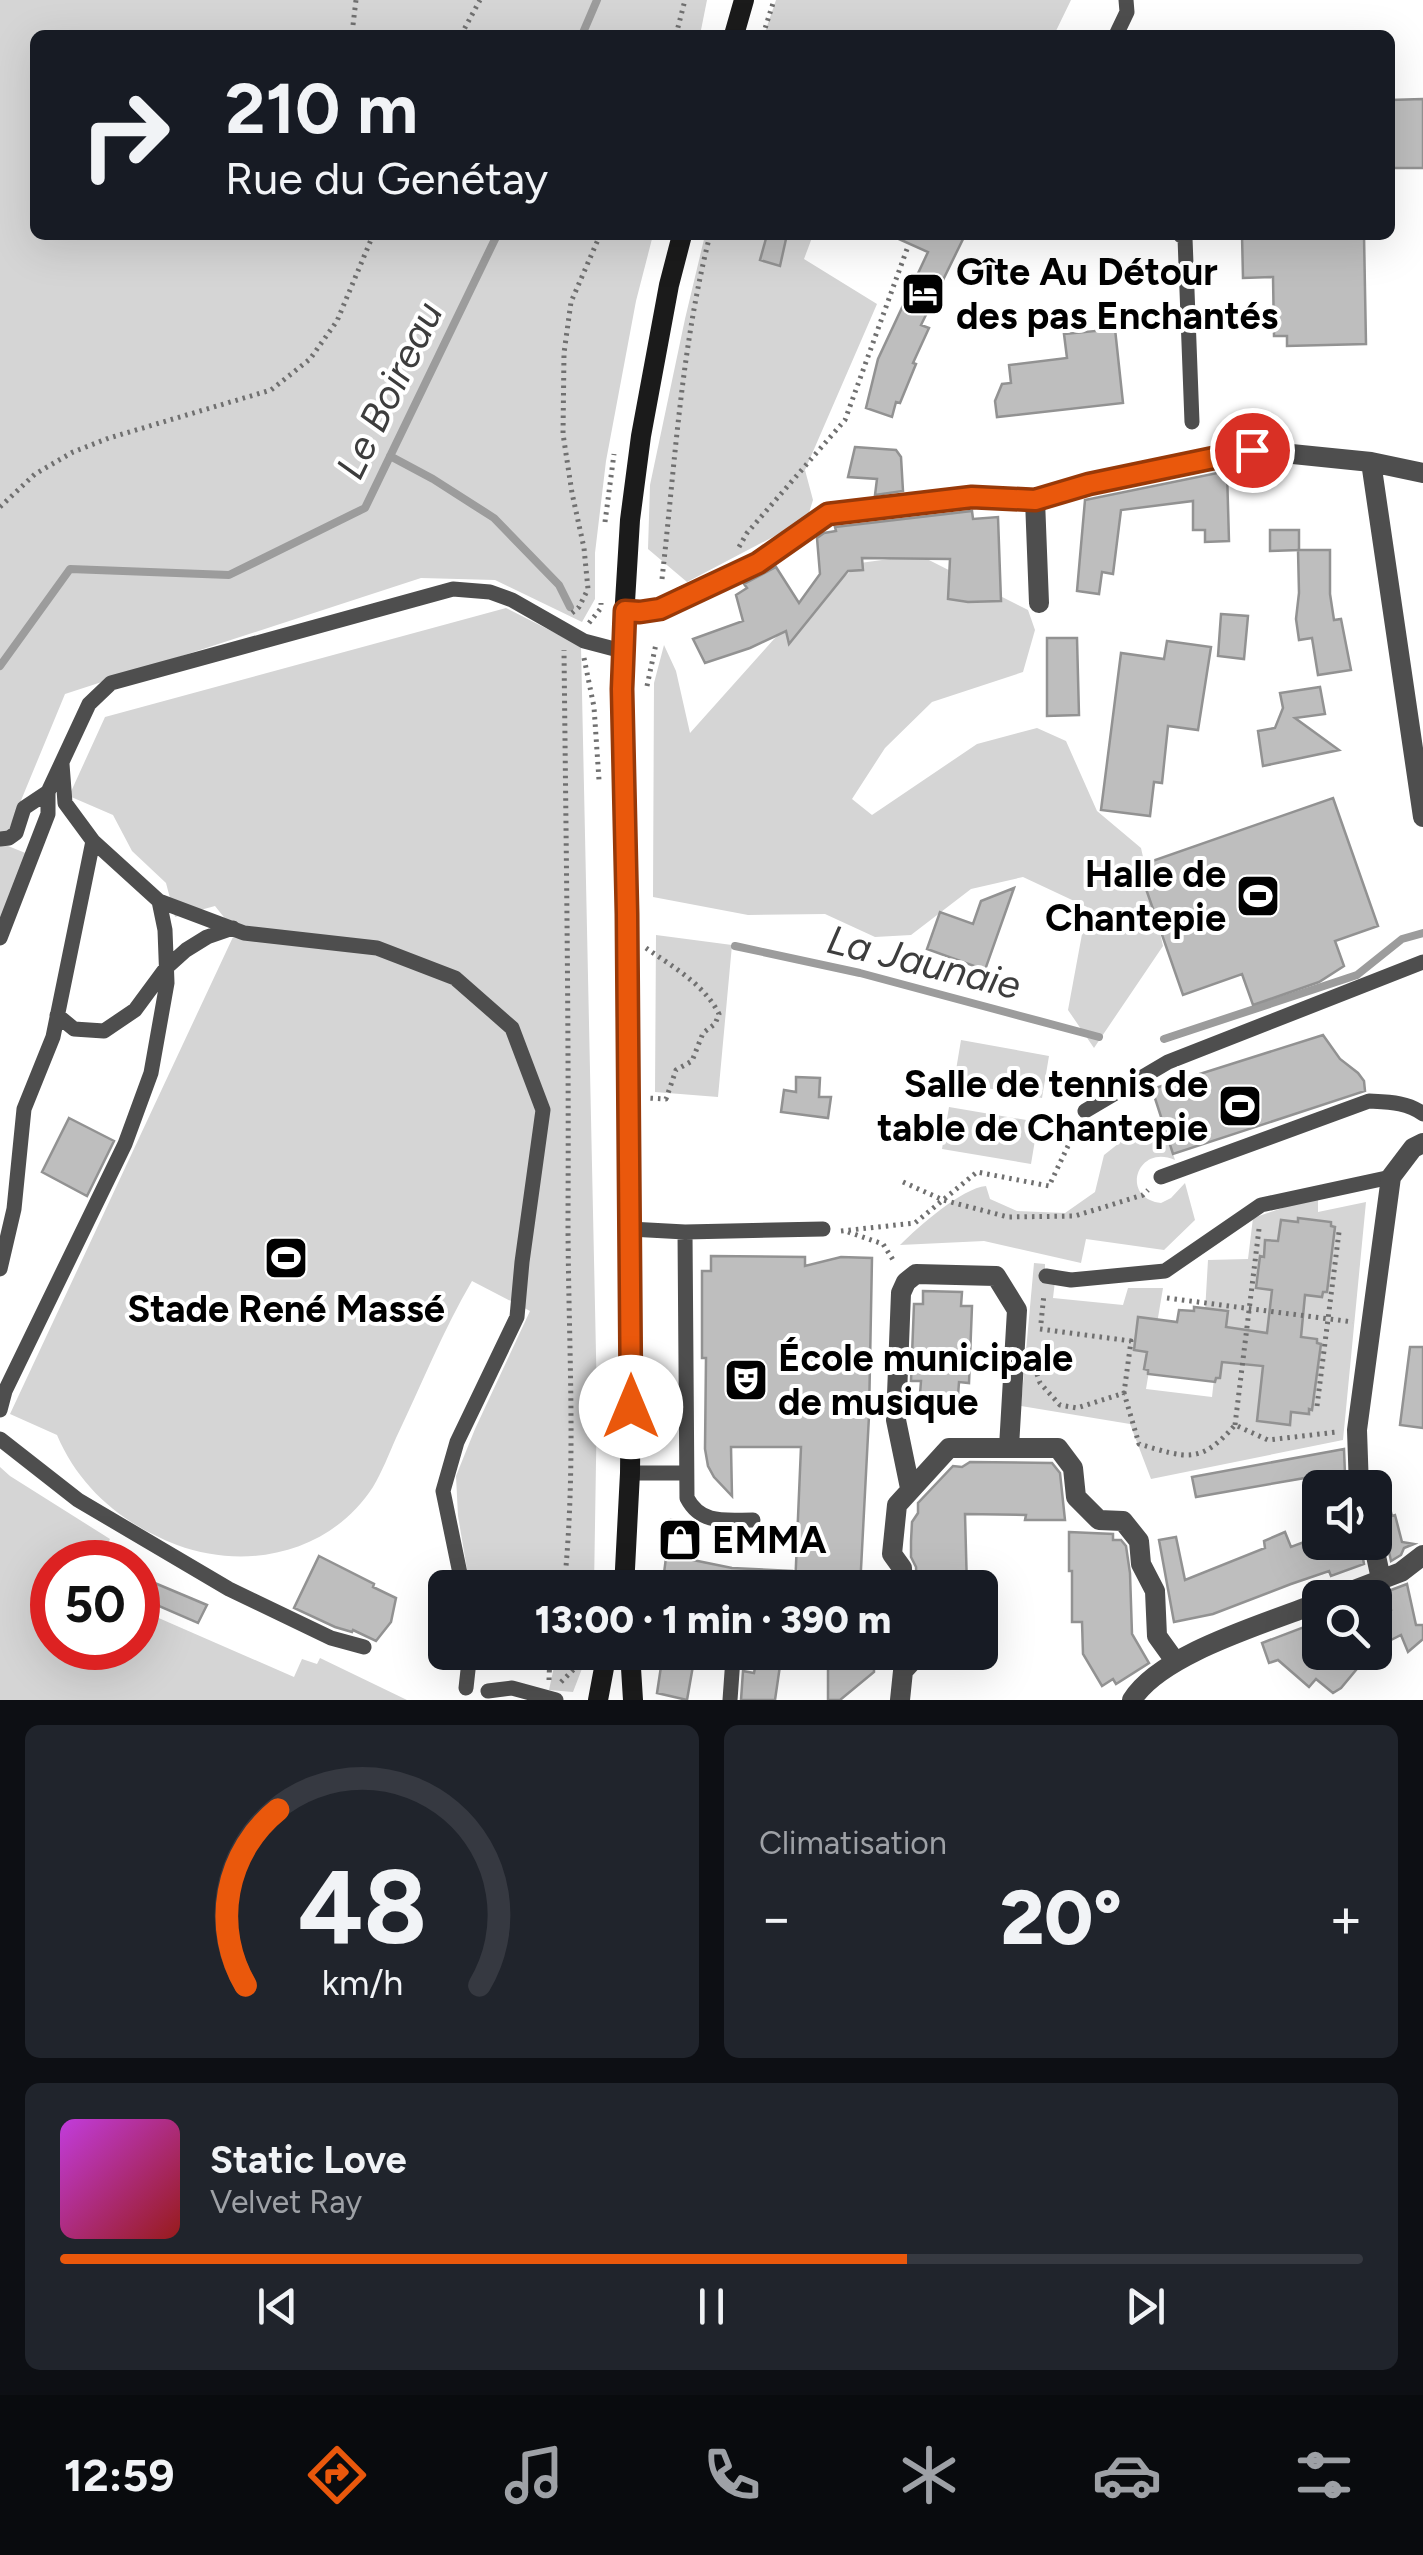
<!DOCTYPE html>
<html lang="fr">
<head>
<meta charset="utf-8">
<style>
	:root { --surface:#171b24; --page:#20242c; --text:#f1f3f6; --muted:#9ea1a6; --line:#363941; --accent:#ea580c }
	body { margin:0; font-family:Figtree,sans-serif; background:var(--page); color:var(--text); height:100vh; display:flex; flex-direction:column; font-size:38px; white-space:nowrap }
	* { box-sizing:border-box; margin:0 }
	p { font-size:32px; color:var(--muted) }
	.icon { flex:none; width:55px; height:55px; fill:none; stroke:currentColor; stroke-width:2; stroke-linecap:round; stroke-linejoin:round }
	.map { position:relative; height:1700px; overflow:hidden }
	.side { display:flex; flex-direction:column; gap:25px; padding:25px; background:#0d0f14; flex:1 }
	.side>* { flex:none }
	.banner { position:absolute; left:30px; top:30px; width:1365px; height:210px; border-radius:15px; box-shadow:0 10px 40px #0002; background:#171b24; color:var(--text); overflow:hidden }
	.buttons { position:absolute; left:1302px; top:1470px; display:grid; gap:20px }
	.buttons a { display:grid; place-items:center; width:90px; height:90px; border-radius:15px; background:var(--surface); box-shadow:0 10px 40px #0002; font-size:50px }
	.speed { position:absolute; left:30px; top:1540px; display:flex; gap:20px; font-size:50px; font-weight:700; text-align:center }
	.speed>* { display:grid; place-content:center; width:130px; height:130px; border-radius:50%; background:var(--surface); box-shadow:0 10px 40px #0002; line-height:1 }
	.speed .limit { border:15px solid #d22; background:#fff; color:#111 }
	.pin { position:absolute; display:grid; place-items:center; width:85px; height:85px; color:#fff; margin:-42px; border:5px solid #fff; border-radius:50%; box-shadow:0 2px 10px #0007 }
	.me { position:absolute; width:110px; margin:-55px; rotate:0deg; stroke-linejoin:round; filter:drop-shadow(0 0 8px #0008) }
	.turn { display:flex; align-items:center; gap:35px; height:210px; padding:0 30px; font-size:45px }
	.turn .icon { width:130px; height:130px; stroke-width:2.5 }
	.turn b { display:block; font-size:70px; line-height:85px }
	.big { font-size:75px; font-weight:800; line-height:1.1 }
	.side .card { flex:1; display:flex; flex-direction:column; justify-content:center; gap:15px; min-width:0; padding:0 35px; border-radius:15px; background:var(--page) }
	.side .dial { align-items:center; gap:0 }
	.dial svg { height:260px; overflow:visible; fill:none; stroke:var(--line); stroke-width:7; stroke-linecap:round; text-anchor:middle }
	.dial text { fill:var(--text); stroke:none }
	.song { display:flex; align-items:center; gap:30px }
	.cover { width:120px; height:120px; border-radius:15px; background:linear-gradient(135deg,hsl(290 70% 55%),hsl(0 70% 35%)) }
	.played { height:10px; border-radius:5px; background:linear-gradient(90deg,var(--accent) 65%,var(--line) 65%) }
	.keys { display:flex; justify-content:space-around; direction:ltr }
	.heat { display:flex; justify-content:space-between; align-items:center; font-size:55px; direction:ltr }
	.side .tiles { flex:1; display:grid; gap:25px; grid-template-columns:1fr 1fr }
	.card:last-child { grid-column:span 2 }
	.trip { position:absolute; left:428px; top:1570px; width:570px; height:100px; border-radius:15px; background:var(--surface); box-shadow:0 10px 40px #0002; font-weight:800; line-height:100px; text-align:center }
	.tab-bar { display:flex; height:160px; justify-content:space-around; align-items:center; background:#090b0e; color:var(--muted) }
	.tab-bar .icon { width:70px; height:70px }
	.tab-bar .active { color:var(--accent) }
	.tab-bar b { font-size:45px; color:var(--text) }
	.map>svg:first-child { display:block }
</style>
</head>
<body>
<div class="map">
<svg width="1423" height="1700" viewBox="0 0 1423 1700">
	<rect width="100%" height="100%" fill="#fff"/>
	<path fill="#d5d5d5" d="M0 0H707L700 35H35V235H653L636 301 606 461 595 553V599L582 622 495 580 421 578 65 694 3 844 28 854 0 924Z
		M776 0H1071L1054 35H764Z
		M705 235H813L804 259 877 304 805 470 813 500 807 519 687 582 648 549 650 485 685 319Z
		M919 555 1028 610 1035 630 1023 672 932 702 885 748 852 799 872 815 977 744 1037 728 1066 741 1097 811 1141 848 1163 946 1094 1048 1068 1010 1087 907 1023 877 971 889 911 935 875 937 825 914 748 915 653 897 654 683 664 645 676 671 690 733 774 639 860 563Z
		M506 608 581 646 597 1401 594 1587H470L458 1516 456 1476 475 1429 530 1311 472 1281C443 1330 421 1386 396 1438 389 1454 382 1472 373 1487 330 1553 248 1571 177 1545 123 1524 80 1489 57 1435L10 1414 233 937 227 921 215 906 175 917 166 883 132 851 113 815 69 796 105 717Z
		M656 935 732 945 718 1097 655 1092Z
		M961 1040 1049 1056 1042 1098 954 1082Z
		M949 1107 1038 1122 1031 1164 942 1149Z
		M1162 1120 1175 1160C1137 1143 1119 1198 1161 1203L1171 1198 1185 1183 1195 1220 1164 1250 1086 1239 1081 1263 984 1241 900 1245C918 1227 962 1188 986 1186L990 1199 1017 1211 1065 1213 1095 1192 1104 1155 1128 1136Z
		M1311 1198 1318 1199V1212L1366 1202 1343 1440 1151 1479 1130 1424 1021 1406 1034 1263 1045 1264V1278L1055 1281 1053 1298 1123 1305 1128 1288H1163L1146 1389 1212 1397 1221 1315 1205 1312 1208 1260 1248 1259 1253 1218Z
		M0 1467 10 1476 110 1539 99 1562H52V1648H138V1609L294 1677 302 1659 317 1664 320 1658 407 1700H0Z
		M557 1653H588L573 1692 549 1690Z"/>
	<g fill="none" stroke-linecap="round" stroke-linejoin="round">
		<path stroke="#9c9c9c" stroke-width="8" d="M582 35 597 0
			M390 456 433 479 494 518 559 585 570 607
			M0 666 70 569 229 575 365 508 497 235
			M735 946 860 973 1099 1037
			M1164 1039 1357 975 1402 939 1423 933"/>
	</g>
	<path fill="#bebebe" stroke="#929292" stroke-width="2.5" d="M1423 99V168H1390V100Z
		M767 235 786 239 780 266 760 260Z
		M890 235H965L921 325 929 328 913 363 916 364 900 403 896 402 892 417 866 408 878 359 928 252Z
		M1242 235H1364L1366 344 1287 346V336H1274L1273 277 1243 278Z
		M1115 329 1123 403 997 417 995 401 1002 384 1011 383 1009 365 1067 358 1064 334Z
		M855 447 896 450 901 457 903 491 875 495 877 479 848 477Z
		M1227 471 1229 541 1205 542V530H1193V501L1121 510 1113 574 1102 572 1099 594 1077 591 1085 500Z
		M972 511 973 519 998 517 1001 601 968 602 948 599 950 559 862 558 863 570 848 571 789 644 786 631 750 648 705 663 693 639 743 621 736 595 747 588 744 584 776 567 799 603 820 574 817 538 824 533 836 531 835 527Z
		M1270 530H1299V550L1270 551Z
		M1298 550H1330V594L1334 620 1341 619 1351 670 1318 675 1312 638 1299 640 1296 619 1299 593Z
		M1221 614 1248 616 1244 659 1218 656Z
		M1047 638H1077L1079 715 1047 716Z
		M1167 641 1211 647 1198 730 1168 726 1162 783 1154 782 1150 816 1101 810 1121 653 1164 659Z
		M1320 687 1325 714 1295 718 1339 750 1263 766 1258 731 1275 728 1283 708 1280 693Z
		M1333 798 1378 926 1335 941 1344 966 1319 982 1253 1005 1242 974 1183 995 1138 866Z
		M1014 888 985 970 927 949 940 912 973 924 981 901Z
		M1323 1035 1340 1059 1358 1073 1364 1081 1365 1091 1173 1154 1152 1089Z
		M796 1077 820 1078 819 1097H831L828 1118 781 1112 784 1090 796 1092Z
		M69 1118 114 1141 87 1196 42 1172Z
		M1298 1218 1331 1222V1226L1335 1227 1327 1292H1323L1322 1297 1305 1295 1301 1337 1317 1339V1343L1321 1344 1312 1410 1309 1409V1414L1291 1412 1290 1425 1257 1421 1263 1366 1222 1362 1220 1378H1216L1215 1382 1148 1374V1370L1144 1369 1147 1352 1134 1350 1138 1317 1177 1322 1179 1310 1194 1311V1307L1228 1311 1226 1327 1267 1333 1272 1290 1256 1288 1260 1256 1264 1257 1265 1240 1278 1241 1281 1220 1298 1222Z
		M711 1256 805 1257V1266L841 1257 872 1258 869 1416 860 1588H795L801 1447H731L732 1496 714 1477 708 1466 705 1449 706 1358H702V1271H711Z
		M923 1291 962 1292 961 1306H972L969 1383 959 1382 958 1396 920 1394 921 1381H911L914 1304H923Z
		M1410 1347H1423V1428L1400 1425Z
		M1344 1449 1345 1474 1306 1482 1305 1478 1196 1497 1192 1477Z
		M970 1462 1052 1463 1060 1473 1065 1520H1025L1026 1515 965 1514 967 1588H917L916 1567 911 1557V1541L912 1522 918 1513V1503L953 1466 962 1467Z
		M1382 1478 1392 1516 1395 1515 1402 1542 1414 1544 1404 1548 1401 1555 1391 1561 1386 1538 1382 1532 1375 1529V1479Z
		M671 1520 693 1523 688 1559 732 1568 792 1571 791 1588H662Z
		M1069 1532 1113 1534V1540H1121L1126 1546 1130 1573 1132 1634 1149 1663 1116 1684 1113 1679 1102 1686 1083 1654 1082 1622H1072V1571H1069Z
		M1285 1532 1291 1547 1304 1542H1360L1364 1564 1331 1576 1329 1571 1291 1584 1213 1614 1174 1622 1159 1540 1176 1537 1185 1580 1265 1548 1264 1541Z
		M319 1556 374 1584 373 1587 396 1598 391 1622 376 1641 353 1630 352 1632 335 1627 294 1608Z
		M138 1576 207 1605 198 1623 138 1597Z
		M1407 1584 1416 1625H1423V1639L1408 1652 1401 1635 1375 1648V1618L1391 1610 1383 1593Z
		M1320 1621V1652H1371L1341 1688 1333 1693 1316 1679 1309 1687 1278 1660 1269 1663 1262 1643Z
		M758 1652H782L775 1700H741L743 1671 754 1673Z
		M828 1652H874V1672L840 1700H828Z
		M662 1660H694L687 1700 657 1693Z"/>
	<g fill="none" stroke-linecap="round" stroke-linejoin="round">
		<path stroke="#707070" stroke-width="5" stroke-dasharray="2.5 5" stroke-linecap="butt" d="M353 25 356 0
			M461 35 480 0
			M676 35 685 0
			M763 35 774 0
			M0 507 35 474 73 452 109 438 271 390 310 359 337 321 373 235
			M605 522 614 454
			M739 547 747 533 845 420 907 249
			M662 579C675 464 681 348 710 235
			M572 613 579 607 588 589 584 548 572 493 563 434 564 353 571 302 600 235
			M589 623 601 608V603
			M584 658 594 707 599 780
			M647 686 656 644
			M646 948C673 967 704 984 719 1014L715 1024 703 1033 692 1061 676 1070 666 1099 648 1098
			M903 1182 943 1200 1008 1217 1075 1216 1143 1195 1148 1190
			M841 1231 915 1223 977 1172 1049 1186 1077 1127
			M848 1232 883 1244 895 1263
			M1167 1298 1353 1322
			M1041 1323 1044 1294
			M1040 1329 1131 1341 1124 1393
			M1037 1374 1040 1383 1060 1405 1077 1408 1124 1393 1139 1444C1187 1458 1200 1465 1235 1425L1268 1440 1337 1432
			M1317 1406 1339 1232
			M1235 1425 1259 1229
			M564 1588C577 1462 568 1342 568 1217 569 1028 566 839 564 650
			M549 1659 575 1667 583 1665
			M549 1680 550 1652
			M561 1682 578 1665"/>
		<path stroke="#4e4e4e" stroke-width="15" d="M1116 35 1127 12 1126 0
			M1180 235 1185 238 1192 422
			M0 839 9 838 16 833 24 808 48 792 89 704 111 683 453 589 490 592 512 600 584 641 622 651
			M93 841 159 901 244 933 377 948 455 978 512 1028 543 1110 522 1262 517 1317 457 1442 443 1491 463 1588
			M0 938 48 814V792
			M57 1015 74 1029 104 1031 135 1010 166 968 186 950 207 937 233 928
			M1085 1111 1168 1062 1423 962
			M1161 1177 1369 1101C1388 1102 1408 1102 1423 1114
			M630 1229 685 1232 823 1229
			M685 1232 687 1498C701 1525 726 1520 753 1520
			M0 1269 14 1209 24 1109 53 1037 93 841 65 803 62 764
			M1046 1276 1071 1280 1165 1271 1261 1205 1391 1177
			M0 1410 5 1391 125 1144 151 1073 167 983 165 930 159 901
			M0 1439 78 1500 229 1589 331 1638 364 1647
			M630 1473H685
			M709 1652 727 1653 733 1658 730 1700
			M466 1688 470 1652
			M488 1691 512 1688 556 1700"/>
		<path stroke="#4e4e4e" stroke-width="20" d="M1371 462 1423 817
			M1035 500 1039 603
			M625 611 641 612 660 609 681 597 758 563 827 514 973 497 1035 500 1089 484 1252 450 1371 462 1423 473
			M910 1488 896 1420 901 1293 906 1282 916 1274 996 1276 1017 1310 1009 1447
			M1359 1488 1357 1430 1391 1177 1413 1148 1423 1143
			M1373 1542 1381 1579
			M903 1588 902 1568 892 1554 897 1505 949 1448H1058L1073 1468 1076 1497 1099 1520 1123 1521 1139 1541 1141 1564 1155 1591 1157 1636 1175 1661
			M1333 1598 1401 1572 1423 1555
			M900 1700 903 1671 914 1659V1652
			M1132 1700C1161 1653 1268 1623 1320 1602"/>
		<path stroke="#1b1b1b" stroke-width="20" d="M734 35 744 0
			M624 1588 630 1473 631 1374 622 651 630 520 641 436 669 285 682 235
			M630 1652 633 1700
			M598 1700 607 1652"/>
	</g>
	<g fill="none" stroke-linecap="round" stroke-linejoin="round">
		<defs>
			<path id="route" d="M631 1407 627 914 622 689 625 611 640 612 660 609 758 563 828 514 972 497 1035 500 1089 484 1252 450"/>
		</defs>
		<use href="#route" stroke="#983908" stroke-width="25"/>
		<use href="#route" stroke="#ea580c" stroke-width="18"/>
	</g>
	<defs>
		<symbol id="hotel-square" viewBox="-11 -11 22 22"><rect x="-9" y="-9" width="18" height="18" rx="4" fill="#000" stroke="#fff"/><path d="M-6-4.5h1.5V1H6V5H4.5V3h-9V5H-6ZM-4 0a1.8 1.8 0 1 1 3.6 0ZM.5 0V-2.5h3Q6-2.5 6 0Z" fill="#fff"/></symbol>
		<symbol id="stadium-square" viewBox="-11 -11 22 22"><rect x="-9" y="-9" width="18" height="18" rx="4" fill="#000" stroke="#fff"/><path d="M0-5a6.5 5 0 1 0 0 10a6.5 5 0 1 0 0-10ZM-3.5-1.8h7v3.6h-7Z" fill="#fff"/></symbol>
		<symbol id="theatre-square" viewBox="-11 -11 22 22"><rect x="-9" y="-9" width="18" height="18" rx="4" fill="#000" stroke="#fff"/><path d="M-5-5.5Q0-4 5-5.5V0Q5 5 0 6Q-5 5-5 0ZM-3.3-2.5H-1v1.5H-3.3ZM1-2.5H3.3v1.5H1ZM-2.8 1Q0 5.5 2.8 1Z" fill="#fff"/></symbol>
		<symbol id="shop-square" viewBox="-11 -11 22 22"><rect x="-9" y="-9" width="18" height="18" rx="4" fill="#000" stroke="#fff"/><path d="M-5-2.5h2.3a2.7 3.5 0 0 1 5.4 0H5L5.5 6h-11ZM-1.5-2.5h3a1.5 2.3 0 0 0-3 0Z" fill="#fff"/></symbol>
	</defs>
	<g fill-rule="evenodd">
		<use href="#hotel-square" x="898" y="269" width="50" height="50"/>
		<use href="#stadium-square" x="1233" y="871" width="50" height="50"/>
		<use href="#stadium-square" x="1215" y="1081" width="50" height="50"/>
		<use href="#stadium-square" x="261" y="1233" width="50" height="50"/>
		<use href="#theatre-square" x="721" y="1355" width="50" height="50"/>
		<use href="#shop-square" x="655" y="1515" width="50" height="50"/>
	</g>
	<g text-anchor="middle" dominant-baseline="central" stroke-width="8" stroke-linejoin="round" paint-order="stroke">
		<g font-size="38" font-weight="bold" fill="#000" stroke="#fff" text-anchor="start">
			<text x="956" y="272">Gîte Au Détour<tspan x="956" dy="44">des pas Enchantés</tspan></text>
			<text x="1226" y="874" text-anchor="end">Halle de<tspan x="1226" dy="44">Chantepie</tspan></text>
			<text x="1208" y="1084" text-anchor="end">Salle de tennis de<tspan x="1208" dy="44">table de Chantepie</tspan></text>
			<text x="286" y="1309" text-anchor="middle">Stade René Massé</text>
			<text x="778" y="1358">École municipale<tspan x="778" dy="44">de musique</tspan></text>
			<text x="712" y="1540">EMMA</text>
		</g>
		<g font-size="40" font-style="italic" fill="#3d3d3d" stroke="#fff">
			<text transform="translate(389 390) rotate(-64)">Le Boireau</text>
			<text transform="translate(924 962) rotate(14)">La Jaunaie</text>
		</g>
	</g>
</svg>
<div class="buttons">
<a><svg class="icon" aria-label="sound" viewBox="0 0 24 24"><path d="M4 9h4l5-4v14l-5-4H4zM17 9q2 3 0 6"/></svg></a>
<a><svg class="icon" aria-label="search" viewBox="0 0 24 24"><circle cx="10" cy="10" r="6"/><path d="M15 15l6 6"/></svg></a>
</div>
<div class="speed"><div class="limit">50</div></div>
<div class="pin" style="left:1252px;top:450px;background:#d93025"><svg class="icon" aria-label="arrive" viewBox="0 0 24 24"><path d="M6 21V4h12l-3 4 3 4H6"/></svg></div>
<svg class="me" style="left:631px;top:1407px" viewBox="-20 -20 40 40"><circle r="19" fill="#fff"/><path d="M0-13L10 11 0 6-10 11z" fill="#ea580c"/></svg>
<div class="trip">13:00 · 1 min · 390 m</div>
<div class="banner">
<div class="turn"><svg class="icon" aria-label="right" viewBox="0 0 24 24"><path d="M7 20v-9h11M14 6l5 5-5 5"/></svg><div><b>210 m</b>Rue du Genétay</div></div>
</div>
</div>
<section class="side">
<div class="tiles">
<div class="card dial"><svg viewBox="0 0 100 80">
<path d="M14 69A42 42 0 1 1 86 69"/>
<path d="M14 69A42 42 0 0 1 24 15" stroke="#ea580c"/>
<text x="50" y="56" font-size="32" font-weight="700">48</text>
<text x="50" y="72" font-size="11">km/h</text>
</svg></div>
<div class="card"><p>Climatisation</p>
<div class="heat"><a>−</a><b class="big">20°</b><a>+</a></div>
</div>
<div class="card">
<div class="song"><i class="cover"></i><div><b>Static Love</b><p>Velvet Ray</p></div></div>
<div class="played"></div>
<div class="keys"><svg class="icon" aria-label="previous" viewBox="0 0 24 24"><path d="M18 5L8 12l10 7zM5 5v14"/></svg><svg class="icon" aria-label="pause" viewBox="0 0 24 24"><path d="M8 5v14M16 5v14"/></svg><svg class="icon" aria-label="next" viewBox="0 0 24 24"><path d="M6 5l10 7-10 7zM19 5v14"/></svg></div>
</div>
</div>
</section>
<nav class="tab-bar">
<b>12:59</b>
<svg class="icon active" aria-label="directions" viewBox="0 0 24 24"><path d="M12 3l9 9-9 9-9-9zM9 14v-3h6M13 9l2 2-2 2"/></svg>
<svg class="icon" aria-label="music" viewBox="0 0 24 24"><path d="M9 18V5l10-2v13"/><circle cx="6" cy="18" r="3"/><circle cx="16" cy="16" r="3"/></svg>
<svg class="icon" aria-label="phone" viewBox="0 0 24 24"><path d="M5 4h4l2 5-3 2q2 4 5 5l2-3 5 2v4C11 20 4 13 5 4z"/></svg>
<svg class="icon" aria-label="climate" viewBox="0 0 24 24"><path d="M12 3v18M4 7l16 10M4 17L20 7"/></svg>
<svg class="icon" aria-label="car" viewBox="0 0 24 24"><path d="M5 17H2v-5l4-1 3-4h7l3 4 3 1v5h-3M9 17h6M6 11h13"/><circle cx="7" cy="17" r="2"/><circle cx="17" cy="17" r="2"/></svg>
<svg class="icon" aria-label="filters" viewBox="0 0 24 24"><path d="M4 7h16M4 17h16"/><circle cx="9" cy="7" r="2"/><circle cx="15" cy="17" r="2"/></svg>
</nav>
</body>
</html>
